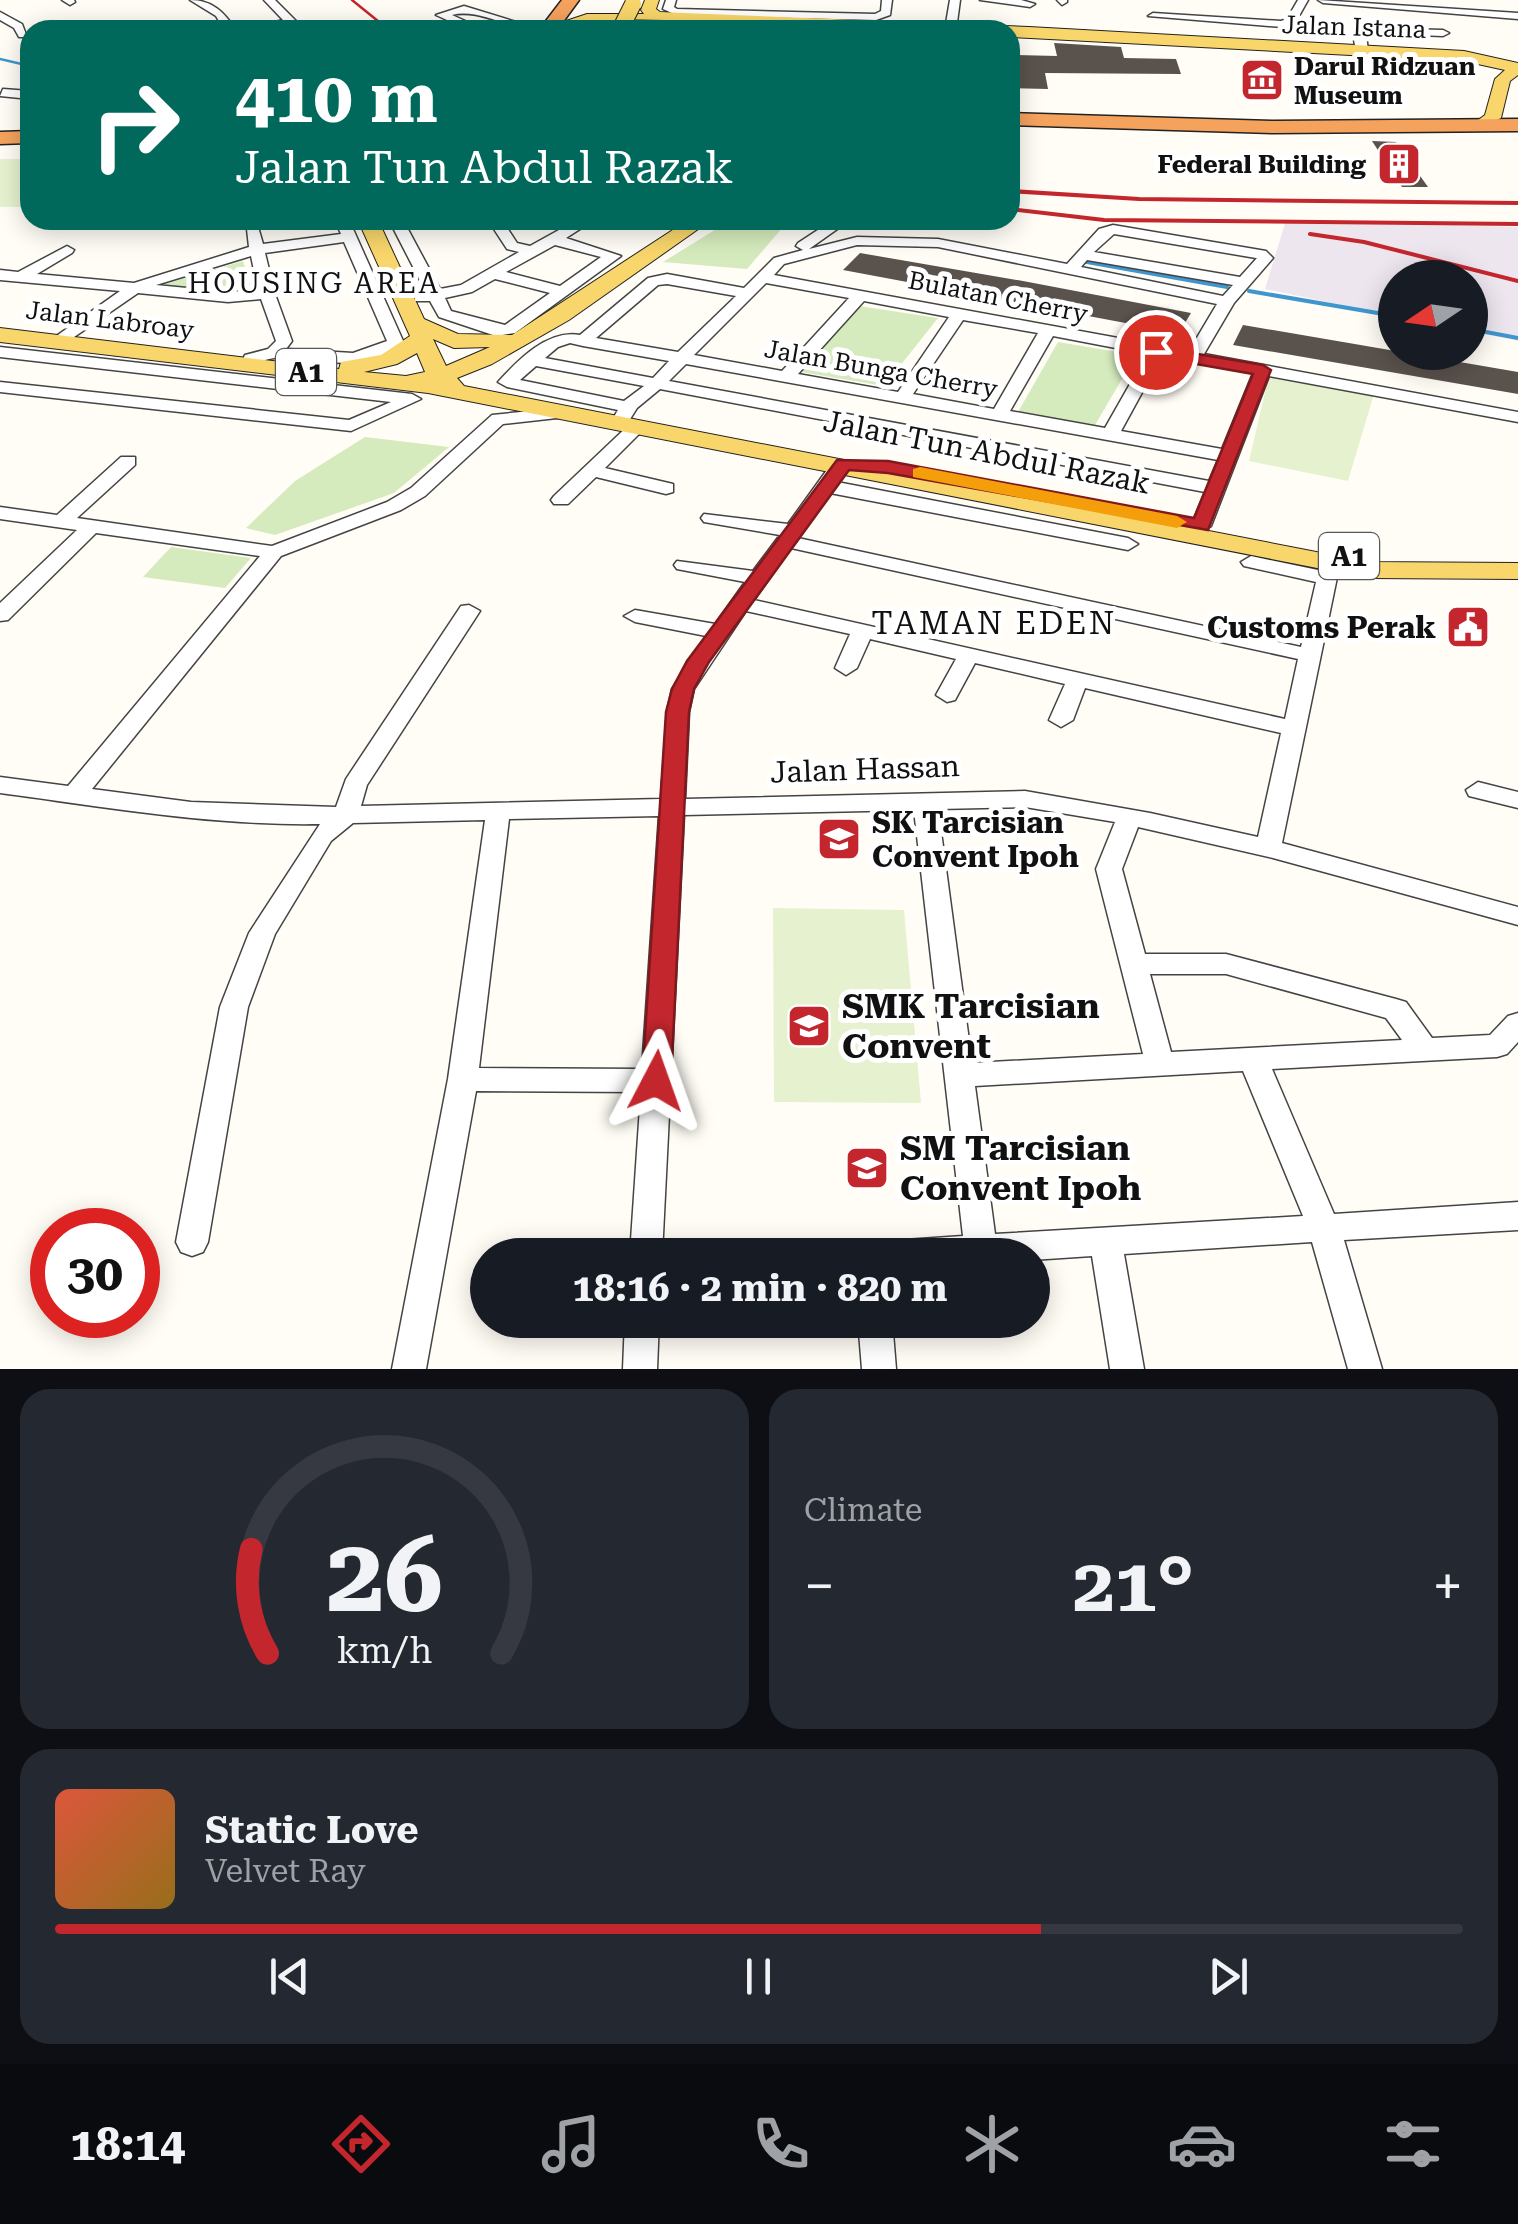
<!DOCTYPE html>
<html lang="en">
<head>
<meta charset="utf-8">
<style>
	:root { --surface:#171b24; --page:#242831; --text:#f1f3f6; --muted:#9ea1a6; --line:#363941; --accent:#c4262e }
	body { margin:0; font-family:"Roboto Serif",serif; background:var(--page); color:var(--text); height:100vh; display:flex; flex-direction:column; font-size:38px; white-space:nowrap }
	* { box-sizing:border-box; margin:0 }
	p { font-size:32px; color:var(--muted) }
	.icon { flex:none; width:55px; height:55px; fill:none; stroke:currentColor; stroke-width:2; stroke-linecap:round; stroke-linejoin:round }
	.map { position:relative; height:1369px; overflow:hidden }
	.side { display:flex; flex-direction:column; gap:20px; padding:20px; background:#0d0f14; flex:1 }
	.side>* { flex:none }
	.guide { position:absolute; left:20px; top:20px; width:1000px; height:210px; border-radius:30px; box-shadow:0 5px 25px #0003; background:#00695c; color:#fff; overflow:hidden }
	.needle { width:65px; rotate:257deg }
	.buttons { position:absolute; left:1378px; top:260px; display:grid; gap:20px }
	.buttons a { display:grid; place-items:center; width:110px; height:110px; border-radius:50%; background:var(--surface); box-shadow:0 5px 25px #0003; font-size:50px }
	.speed { position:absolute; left:30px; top:1208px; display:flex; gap:20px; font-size:50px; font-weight:700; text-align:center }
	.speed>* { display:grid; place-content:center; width:130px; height:130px; border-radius:50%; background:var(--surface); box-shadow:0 5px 25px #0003; line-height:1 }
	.speed .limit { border:15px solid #d22; background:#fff; color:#111 }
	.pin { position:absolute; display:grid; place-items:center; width:85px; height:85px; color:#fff; margin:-42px; border:5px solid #fff; border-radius:50%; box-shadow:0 2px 10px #0007 }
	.me { position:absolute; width:110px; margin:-55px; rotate:4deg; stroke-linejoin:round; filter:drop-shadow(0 0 8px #0008) }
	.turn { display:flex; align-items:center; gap:35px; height:210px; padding:0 50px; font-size:45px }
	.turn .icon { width:130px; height:130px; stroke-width:2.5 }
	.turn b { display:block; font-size:70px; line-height:85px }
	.big { font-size:75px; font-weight:700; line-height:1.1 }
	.side .card { flex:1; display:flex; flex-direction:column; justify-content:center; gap:15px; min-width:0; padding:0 35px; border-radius:30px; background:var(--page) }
	.side .dial { align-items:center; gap:0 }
	.dial svg { height:260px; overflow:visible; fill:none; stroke:var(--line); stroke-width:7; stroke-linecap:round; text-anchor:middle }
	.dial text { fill:var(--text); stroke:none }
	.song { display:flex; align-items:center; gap:30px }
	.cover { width:120px; height:120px; border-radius:15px; background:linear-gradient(135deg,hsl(10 70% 55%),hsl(40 70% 35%)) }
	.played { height:10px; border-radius:5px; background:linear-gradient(90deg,var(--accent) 70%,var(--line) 70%) }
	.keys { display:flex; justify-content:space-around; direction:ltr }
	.heat { display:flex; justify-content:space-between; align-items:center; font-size:55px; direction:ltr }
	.side .tiles { flex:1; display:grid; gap:20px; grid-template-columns:1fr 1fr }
	.card:last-child { grid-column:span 2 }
	.trip { position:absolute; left:470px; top:1238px; width:580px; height:100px; border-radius:50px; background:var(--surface); box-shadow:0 5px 25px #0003; font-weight:700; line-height:100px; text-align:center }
	.menu { display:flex; height:160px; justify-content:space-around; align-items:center; background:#090b0e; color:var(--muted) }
	.menu .icon { width:70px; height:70px }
	.menu .current { color:var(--accent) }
	.menu b { font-size:45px; color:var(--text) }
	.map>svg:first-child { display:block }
</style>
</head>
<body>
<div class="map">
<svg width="1518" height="1369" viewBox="0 0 1518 1369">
	<rect width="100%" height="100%" fill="#fffdf5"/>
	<path fill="#eee6ef" d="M1286 220 1518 227V341L1470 331V278H1395V316L1265 289Z"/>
	<path fill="#d5ebbd" d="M731 220H789L747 269 663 262Z
		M243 261 255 298 158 286Z
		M859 306 938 318 884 386 801 372Z
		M1058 342 1136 355 1095 425 1018 412Z
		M365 437 449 447 394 493 275 535 246 528 295 481Z
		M171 547 251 558 225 588 143 577Z"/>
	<path fill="#e6f2cf" d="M0 159H30V207H0Z
		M1269 375 1374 394 1348 481 1249 461Z
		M773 908 904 910 921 1103 774 1102Z"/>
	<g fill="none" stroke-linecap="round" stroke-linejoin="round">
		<path stroke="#3f96cf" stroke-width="2.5" d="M0 59 30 66"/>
		<path stroke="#3f96cf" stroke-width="4" d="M1087 262 1227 287
			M1249 291 1395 316
			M1470 329 1518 338"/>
	</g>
	<path fill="#5a524d" d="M1054 43 1121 47 1124 58 1176 59 1181 74 1045 73 1048 89 1010 88 1012 55 1057 56Z
		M1372 141 1396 142 1428 187H1402Z
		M860 253 1023 281 1191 313 1179 333 843 270Z
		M1243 325 1518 372V394L1233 345Z"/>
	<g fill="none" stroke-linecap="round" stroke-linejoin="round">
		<defs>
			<path id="minor" d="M62 0H74L75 2 70 5Z
				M190 0C212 0 224 12 236 30H224L216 16Z
				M264 0H275L305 30H293L288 25 245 30 283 20Z
				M666 0H676L674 7 677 9 875 14 881 11 882 0H892L890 15 876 20 676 15 663 9Z
				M950 0H960L956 30 945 29Z
				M980 0H1021L1035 4 1030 7Z
				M1057 0H1067V2L1062 5Z
				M1298 0H1308L1295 23 1282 27 1148 16 1153 13 1281 21 1287 19Z
				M1318 0 1518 13V19L1323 3Z
				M464 6 536 28 538 30C509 30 479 8 452 15L485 30H469L436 15Z
				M0 12 22 24 27 37H19L14 28 0 20Z
				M1359 28 1443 30 1449 33 1443 36 1366 33 1368 52 1362 55 1356 52 1353 33Z
				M3 89 30 91V99L0 96Z
				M246 220H256L263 244 341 234 335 220H349L404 343C367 379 318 355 274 358 267 359 258 362 251 364L243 359 245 355 268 349 276 341 261 299 228 302 138 293 61 346 55 345V337L120 291 0 280V270L18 272 67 246 74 250 72 253 37 274 134 283 249 247ZM344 242 387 341 353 353 286 349 292 341 275 294 265 253ZM251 256 258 290 228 292 156 285Z
				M389 220H403L440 289 461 285 519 252 507 249 488 220H502L517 243 530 246 577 220H594L566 238 621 256 515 333 496 336 439 317 430 301H415V295L426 292ZM555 245 601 257 560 286 506 272ZM495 279 550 293 505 325 451 311 445 298 472 292Z
				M833 220H850L809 249 857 237 938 239 1067 264 1099 229 1113 225 1266 251 1273 258 1234 303 1204 354 1518 412V422L1269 376 1211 526 1201 532 1191 526 1205 492 660 389 637 408 627 424 621 425 612 420 618 410 507 387 498 382C518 360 548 329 580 335L648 278 667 274 744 288 774 258 803 250 796 246 798 243ZM1114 234 1256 258H1257L1240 277 1094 252ZM857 245 938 247 1217 304 1189 351 774 275 784 264ZM1087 260 1233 285 1223 296 1081 267ZM766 283 849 298 782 371 694 355ZM667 284 736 296 678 352 596 338 658 285ZM864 301 949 317 898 392 798 374ZM963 320 1038 333 994 409 913 394ZM1053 336 1147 354 1105 428 1010 411ZM570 343 583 346 669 361 653 378 545 358 558 347ZM1162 356 1253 373 1222 449 1121 431ZM686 364 1218 460 1209 481 669 381ZM536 366 644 386 624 401 520 380Z
				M0 347 412 394 421 399 351 431 0 392V382L349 420 391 402 0 357Z
				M560 408 566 409V417L503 424 425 496 401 510 281 556 92 789 191 802 336 807 346 779 461 606 469 605 480 611 367 785 361 806 661 799 667 712 672 689 706 636 635 622 624 616 635 610 715 624 745 582 677 569 674 565 677 561 753 571 780 535 704 522 701 518 704 514 788 524 832 463 839 461 848 467 837 482 1128 538 1138 544 1128 550 830 493 798 538 1301 647 1316 582 1244 566 1241 562 1251 556 1318 570 1323 559H1337L1340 563 1282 843 1518 907V925L1273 858 1138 827 1122 869 1145 954H1226L1396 999 1406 1002 1432 1038 1490 1035 1508 1016 1518 1013V1042L1507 1054 1497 1057 1272 1069 1334 1214 1518 1202V1230L1344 1240 1382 1369H1348L1312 1242 1124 1254 1144 1369H1110L1092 1256 1032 1260V1255H874L879 1245 890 1241 963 1236 914 810 684 815 662 1255H630L641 1092 476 1091 426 1369H392L448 1079 485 820 353 823 331 841 275 934 248 1007 208 1242 203 1252 192 1256 181 1252 176 1242 220 1007 249 933 320 824C213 826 105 807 0 793V777L68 786 260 556 96 533 8 620 0 621V603L77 530 0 519V507L57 515 121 457H135V465L77 518 272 546 387 502 411 488 492 415ZM791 548 1298 659 1285 719 754 600ZM746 611 850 634 835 668 846 675 857 668 870 639 956 659 936 695 947 702 955 700 975 663 1065 684 1049 720 1061 727 1073 720 1085 688 1281 733 1258 837 1150 813 1025 791 685 799 689 712 694 689ZM1025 807 1115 822 1096 869 1143 1054 972 1063 938 809ZM659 816 642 1069 479 1068 509 819ZM1150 974H1226L1386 1018 1402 1040 1171 1052ZM1243 1071 1303 1216 995 1234 975 1086Z
				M637 422 646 427 605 468 673 484V492L666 494 596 477 568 504H554L551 500 554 496 631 423Z
				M1478 782 1518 792V808L1469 796 1466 790Z
				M625 1320H659L657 1369H623Z
				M858 1320H892L896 1369H862Z"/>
			<path id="major" d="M645 0H659L656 9 660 12 1029 27 1464 51 1518 63V75L1510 81 1501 118 1485 126 1477 121 1485 115 1495 79 1505 70 1464 61 1010 37V30C920 30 831 27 741 24 692 22 619 14 573 26L575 30H561L557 24 587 14H644L641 10Z
				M358 220H378L424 319 458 334 512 335 688 220H711L569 320 492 364 457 378 464 386 1368 562 1518 563V579L1368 578 428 393 0 342V328L339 369 341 362 381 355 410 336ZM433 339 454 348 490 347 446 366ZM417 353 425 372 406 376 364 372 397 364Z"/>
			<path id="highway" d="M562 0H579L557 30H539Z
				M1010 113 1274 121 1518 119V131L1274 133 1010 125Z
				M30 131V143L0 144V132Z"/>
		</defs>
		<use href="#minor" stroke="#444" stroke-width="3"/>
		<use href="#major" stroke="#222" stroke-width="2"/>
		<use href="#highway" stroke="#222" stroke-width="3"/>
		<use href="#minor" fill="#fff" fill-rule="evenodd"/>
		<use href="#major" fill="#f9d66b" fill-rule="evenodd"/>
		<use href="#highway" fill="#f5a25d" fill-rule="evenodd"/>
		<path stroke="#c4262e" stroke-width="2.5" d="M352 0 389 30"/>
		<path stroke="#c4262e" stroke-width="4" d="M1010 191 1139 199 1518 203
			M1010 209 1104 220 1518 224
			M1310 234 1364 242 1518 281"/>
		<defs>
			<path id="major-bridge" d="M622 26 633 4"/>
		</defs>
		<use href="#major-bridge" stroke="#222" stroke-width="18" stroke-linecap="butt"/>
		<use href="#major-bridge" stroke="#f9d66b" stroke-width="16"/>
	</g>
	<path fill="#c4262e" stroke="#7f191e" stroke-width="2.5" d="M1156 347 1263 365 1271 370 1208 530 888 473 849 470 709 662 694 689 689 712 671 1081 667 1089 656 1092 646 1089 642 1081 666 712 672 689 687 661 837 460 888 461 1194 518 1253 374 1150 356 1148 352Z"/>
	<path fill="#f59e0b" d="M920 467 1177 516 1187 522 1177 528 913 477V469Z"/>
	<defs>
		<symbol id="museum-square" viewBox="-11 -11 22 22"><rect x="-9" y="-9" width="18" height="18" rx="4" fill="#c4262e" stroke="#fff"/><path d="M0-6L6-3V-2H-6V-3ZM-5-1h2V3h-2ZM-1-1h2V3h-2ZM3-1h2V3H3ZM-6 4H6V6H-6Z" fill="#fff"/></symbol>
		<symbol id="building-square" viewBox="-11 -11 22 22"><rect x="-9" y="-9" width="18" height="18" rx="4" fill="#c4262e" stroke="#fff"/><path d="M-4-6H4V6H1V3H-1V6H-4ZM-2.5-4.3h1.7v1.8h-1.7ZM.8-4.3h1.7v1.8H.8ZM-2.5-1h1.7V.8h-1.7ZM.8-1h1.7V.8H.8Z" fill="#fff"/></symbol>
		<symbol id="civic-square" viewBox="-11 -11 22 22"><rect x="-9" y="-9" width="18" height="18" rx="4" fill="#c4262e" stroke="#fff"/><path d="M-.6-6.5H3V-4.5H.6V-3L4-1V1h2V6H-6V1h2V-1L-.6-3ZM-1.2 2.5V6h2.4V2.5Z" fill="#fff"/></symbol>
		<symbol id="school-square" viewBox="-11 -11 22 22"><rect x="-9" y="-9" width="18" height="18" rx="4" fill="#c4262e" stroke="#fff"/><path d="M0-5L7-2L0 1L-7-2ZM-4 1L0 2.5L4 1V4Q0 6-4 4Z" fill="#fff"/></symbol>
	</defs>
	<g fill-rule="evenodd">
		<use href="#museum-square" x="1237" y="55" width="50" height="50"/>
		<use href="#building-square" x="1374" y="139" width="50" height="50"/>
		<use href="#civic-square" x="1443" y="602" width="50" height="50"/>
		<use href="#school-square" x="814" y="814" width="50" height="50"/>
		<use href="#school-square" x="784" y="1001" width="50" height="50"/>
		<use href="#school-square" x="842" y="1143" width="50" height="50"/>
	</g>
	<g text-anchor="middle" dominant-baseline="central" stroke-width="10" stroke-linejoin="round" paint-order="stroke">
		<g font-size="25" fill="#111" stroke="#fff">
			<text transform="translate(1354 27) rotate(2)">Jalan Istana</text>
			<text transform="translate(998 297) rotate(11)">Bulatan Cherry</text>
			<text transform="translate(110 320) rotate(7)">Jalan Labroay</text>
			<text transform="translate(881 369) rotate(10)">Jalan Bunga Cherry</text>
		</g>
		<g font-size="25" font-weight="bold" fill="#111" stroke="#fff" text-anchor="start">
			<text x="1294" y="66">Darul Ridzuan<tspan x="1294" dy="29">Museum</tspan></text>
			<text x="1366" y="164" text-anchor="end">Federal Building</text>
		</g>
		<g font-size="28" letter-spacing="2.5" fill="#111" stroke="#fff">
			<text x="314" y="283">HOUSING AREA</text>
		</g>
		<g fill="#fff" stroke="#585858" stroke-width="2.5">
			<rect x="276" y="349" width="60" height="46" rx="8"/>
			<rect x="1319" y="533" width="60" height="46" rx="8"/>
		</g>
		<g font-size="28" font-weight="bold" fill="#111">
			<text x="306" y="372">A1</text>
			<text x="1349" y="556">A1</text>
		</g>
		<g font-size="30" fill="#111" stroke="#fff">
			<text transform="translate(987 452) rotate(11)">Jalan Tun Abdul Razak</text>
			<text transform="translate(865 769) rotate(-2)">Jalan Hassan</text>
		</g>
		<g font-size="30" font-weight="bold" fill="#111" stroke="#fff" text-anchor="end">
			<text x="1436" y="627">Customs Perak</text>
			<text x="872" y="822" text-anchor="start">SK Tarcisian<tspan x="872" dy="34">Convent Ipoh</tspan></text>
		</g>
		<g font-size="32" letter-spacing="2.5" fill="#111" stroke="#fff">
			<text x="994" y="623">TAMAN EDEN</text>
		</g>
		<g font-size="35" font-weight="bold" fill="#111" stroke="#fff" text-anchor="start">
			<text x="842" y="1006">SMK Tarcisian<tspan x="842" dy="40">Convent</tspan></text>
			<text x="900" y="1148">SM Tarcisian<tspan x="900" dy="40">Convent Ipoh</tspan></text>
		</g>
	</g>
</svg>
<div class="buttons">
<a><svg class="needle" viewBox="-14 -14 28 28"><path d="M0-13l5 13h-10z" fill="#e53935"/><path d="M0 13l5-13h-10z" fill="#9ea1a6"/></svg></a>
</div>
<div class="speed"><div class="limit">30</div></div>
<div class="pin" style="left:1156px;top:352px;background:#d93025"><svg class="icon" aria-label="arrive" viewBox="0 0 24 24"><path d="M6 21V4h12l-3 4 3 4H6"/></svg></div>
<svg class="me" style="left:656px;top:1081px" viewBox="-20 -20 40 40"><path d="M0-17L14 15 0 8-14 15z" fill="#c4262e" stroke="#fff" stroke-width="4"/></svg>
<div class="trip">18:16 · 2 min · 820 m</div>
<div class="guide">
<div class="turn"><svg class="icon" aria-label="right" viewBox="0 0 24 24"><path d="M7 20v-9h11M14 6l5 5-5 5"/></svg><div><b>410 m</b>Jalan Tun Abdul Razak</div></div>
</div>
</div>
<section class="side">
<div class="tiles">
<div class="card dial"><svg viewBox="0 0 100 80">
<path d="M14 69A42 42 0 1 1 86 69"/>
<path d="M14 69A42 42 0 0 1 9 37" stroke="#c4262e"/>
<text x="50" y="56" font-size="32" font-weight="700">26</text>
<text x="50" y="72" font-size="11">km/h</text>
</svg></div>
<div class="card"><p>Climate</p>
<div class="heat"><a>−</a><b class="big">21°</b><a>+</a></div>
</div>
<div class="card">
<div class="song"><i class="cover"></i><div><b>Static Love</b><p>Velvet Ray</p></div></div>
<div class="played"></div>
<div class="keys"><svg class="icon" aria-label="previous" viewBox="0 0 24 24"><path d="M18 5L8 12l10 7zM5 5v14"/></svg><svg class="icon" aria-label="pause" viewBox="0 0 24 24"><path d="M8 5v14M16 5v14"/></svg><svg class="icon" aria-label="next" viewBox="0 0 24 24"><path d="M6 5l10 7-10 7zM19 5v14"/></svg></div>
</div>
</div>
</section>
<nav class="menu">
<b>18:14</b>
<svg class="icon current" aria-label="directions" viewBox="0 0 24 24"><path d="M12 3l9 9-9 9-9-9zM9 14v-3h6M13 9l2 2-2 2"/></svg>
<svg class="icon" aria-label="music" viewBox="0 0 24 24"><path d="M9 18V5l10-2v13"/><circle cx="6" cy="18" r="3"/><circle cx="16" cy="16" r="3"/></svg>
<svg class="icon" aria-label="phone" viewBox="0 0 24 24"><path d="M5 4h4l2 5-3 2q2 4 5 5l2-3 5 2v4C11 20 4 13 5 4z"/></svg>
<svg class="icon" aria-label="climate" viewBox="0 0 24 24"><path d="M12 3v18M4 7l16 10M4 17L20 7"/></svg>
<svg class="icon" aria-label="car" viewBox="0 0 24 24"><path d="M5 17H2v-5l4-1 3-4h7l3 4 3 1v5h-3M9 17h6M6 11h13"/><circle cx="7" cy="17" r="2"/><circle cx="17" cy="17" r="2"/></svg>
<svg class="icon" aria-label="filters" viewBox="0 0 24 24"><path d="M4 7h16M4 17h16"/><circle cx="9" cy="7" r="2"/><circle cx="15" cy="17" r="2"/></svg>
</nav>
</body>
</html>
